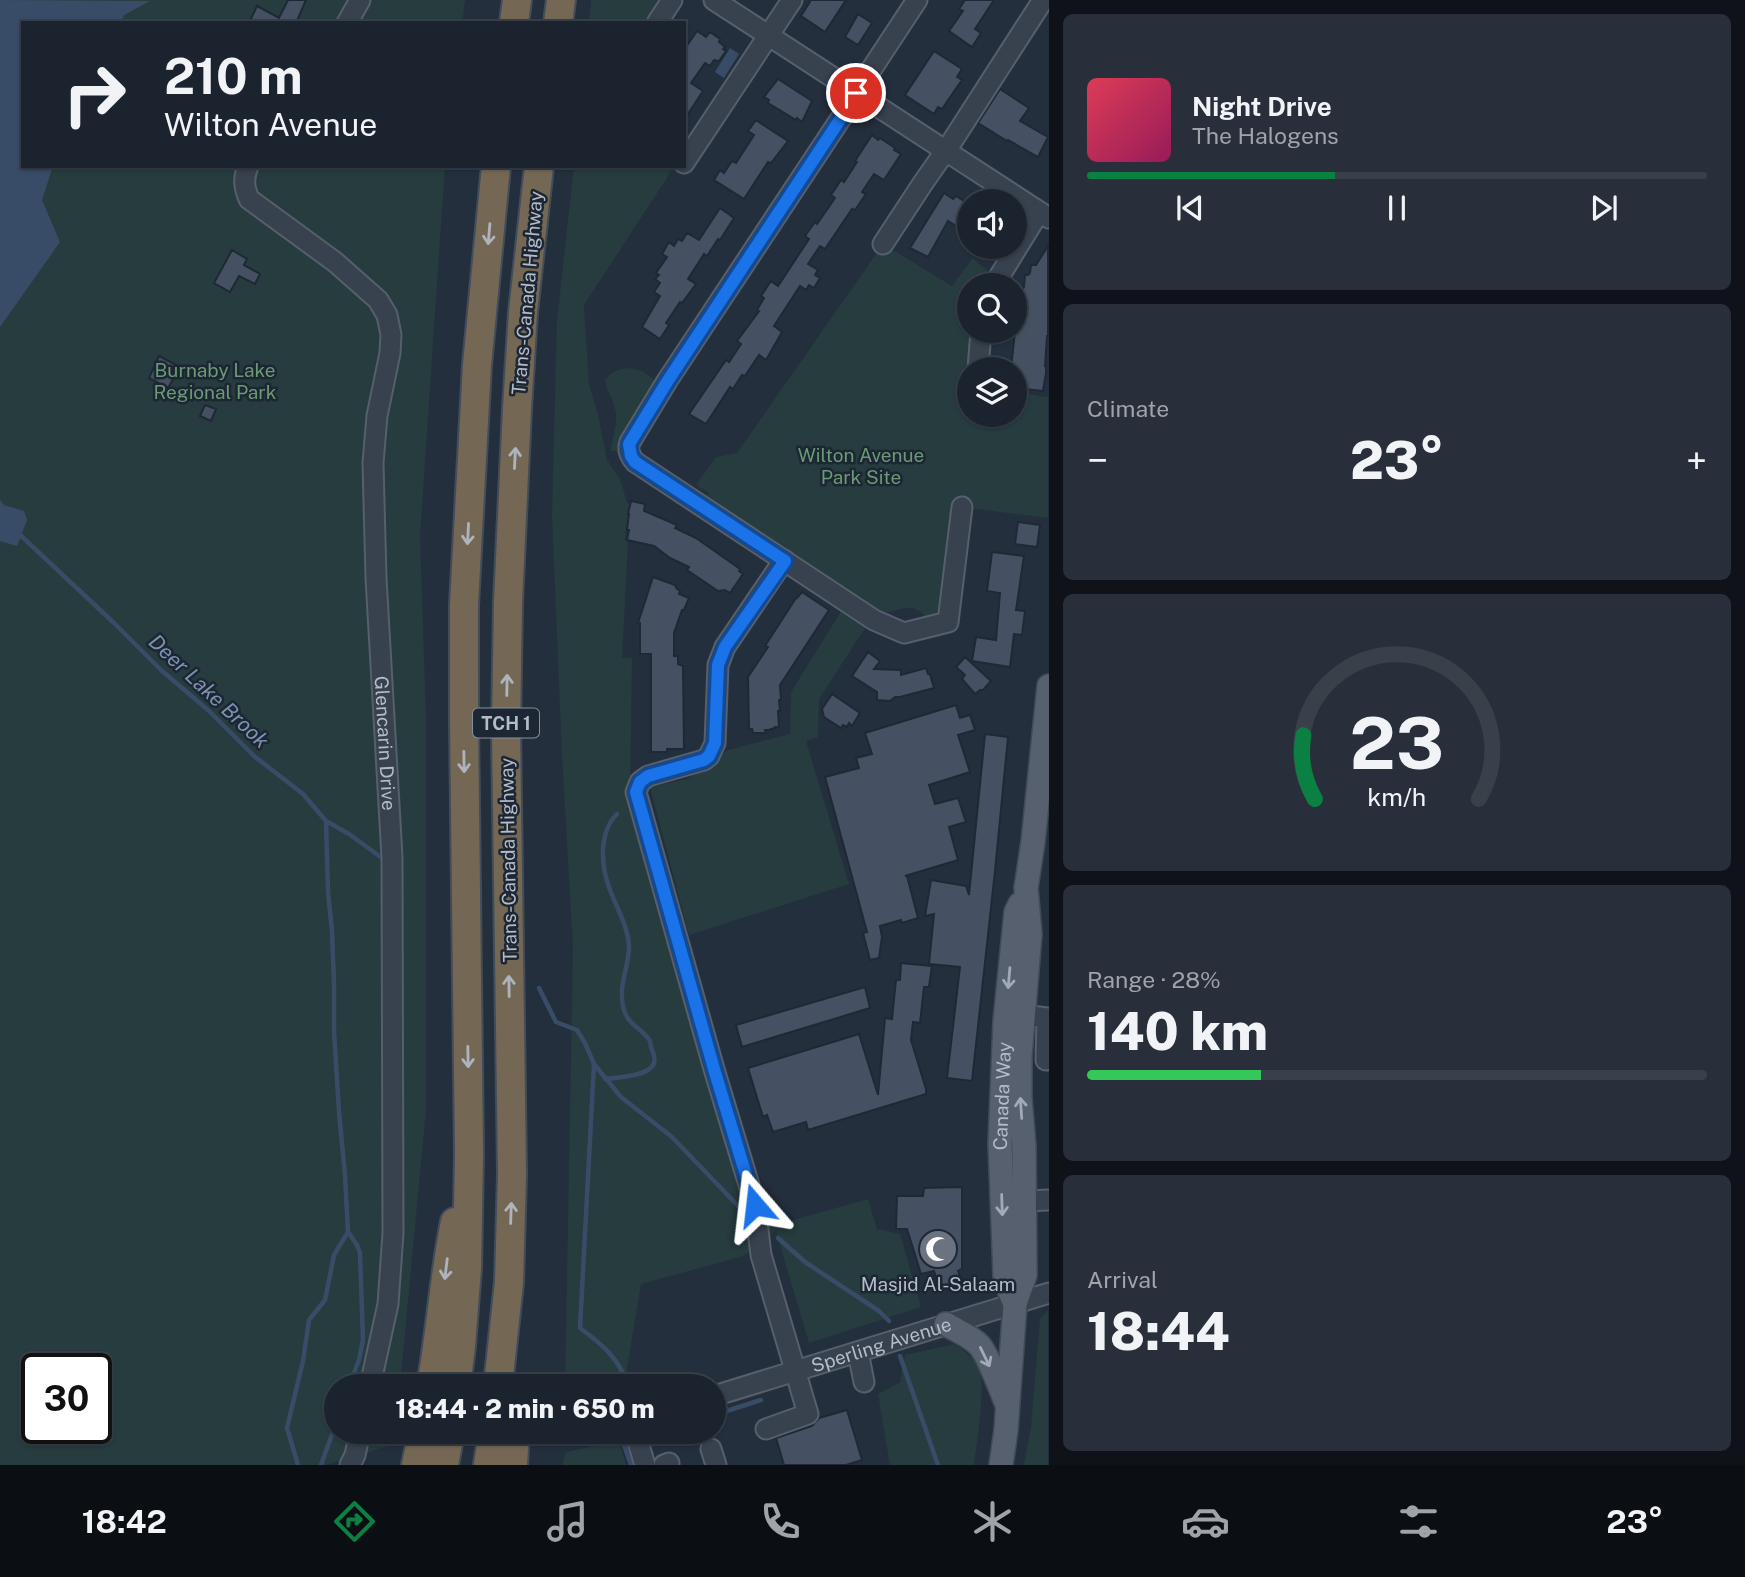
<!DOCTYPE html>
<html lang="en">
<head>
<meta charset="utf-8">
<style>
	:root { --surface:#1b232e; --page:#282f3a; --text:#f1f3f6; --muted:#a0a4aa; --line:#39404a; --accent:#0b8043 }
	body { margin:0; font-family:"Public Sans",sans-serif; background:var(--page); color:var(--text); height:100vh; display:flex; flex-direction:column; font-size:26px; white-space:nowrap }
	* { box-sizing:border-box; margin:0 }
	p { font-size:23px; color:var(--muted) }
	.icon { flex:none; width:38px; height:38px; fill:none; stroke:currentColor; stroke-width:2; stroke-linecap:round; stroke-linejoin:round }
	.map { position:relative; flex:1; overflow:hidden }
	.panel { display:flex; flex-direction:column; gap:14px; padding:14px; background:#0f1319; width:696px }
	.panel>* { flex:none }
	.banner { position:absolute; left:21px; top:21px; width:665px; height:147px; border-radius:0px; box-shadow:0 2px 5px #0004,0 0 0 2px var(--line); background:#1b232e; color:var(--text); overflow:hidden }
	.tools { position:absolute; left:957px; top:189px; display:grid; gap:14px }
	.tools a { display:grid; place-items:center; width:70px; height:70px; border-radius:50%; background:var(--surface); box-shadow:0 2px 5px #0004,0 0 0 2px var(--line); font-size:35px }
	.speed { position:absolute; left:21px; top:1353px; display:flex; gap:14px; font-size:35px; font-weight:700; text-align:center }
	.speed>* { display:grid; place-content:center; width:91px; height:91px; border-radius:50%; background:var(--surface); box-shadow:0 2px 5px #0004,0 0 0 2px var(--line); line-height:1 }
	.speed .limit { border:4px solid #111; border-radius:10px; background:#fff; color:#111 }
	.pin { position:absolute; display:grid; place-items:center; width:60px; height:60px; color:#fff; margin:-30px; border:4px solid #fff; border-radius:50%; box-shadow:0 2px 7px #0007 }
	.me { position:absolute; width:77px; margin:-38px; rotate:343deg; stroke-linejoin:round; filter:drop-shadow(0 0 5px #0008) }
	.turn { display:flex; align-items:center; gap:24px; height:147px; padding:0 28px; font-size:32px }
	.turn .icon { width:91px; height:91px; stroke-width:2.5 }
	.turn b { display:block; font-size:49px; line-height:60px }
	.big { font-size:52px; font-weight:800; line-height:1.1 }
	.panel .card { flex:1; display:flex; flex-direction:column; justify-content:center; gap:10px; min-width:0; padding:0 24px; border-radius:10px; background:var(--page) }
	.panel .dial { align-items:center; gap:0 }
	.dial svg { height:182px; overflow:visible; fill:none; stroke:var(--line); stroke-width:7; stroke-linecap:round; text-anchor:middle }
	.dial text { fill:var(--text); stroke:none }
	.song { display:flex; align-items:center; gap:21px }
	.cover { width:84px; height:84px; border-radius:10px; background:linear-gradient(135deg,hsl(350 70% 55%),hsl(330 70% 35%)) }
	.played { height:7px; border-radius:4px; background:linear-gradient(90deg,var(--accent) 40%,var(--line) 40%) }
	.keys { display:flex; justify-content:space-around; direction:ltr }
	.heat { display:flex; justify-content:space-between; align-items:center; font-size:38px; direction:ltr }
	.charge { height:10px; border-radius:5px; background:linear-gradient(90deg,#34c759 28%,var(--line) 0) }
	.trip { position:absolute; left:324px; top:1374px; width:402px; height:70px; border-radius:35px; background:var(--surface); box-shadow:0 2px 5px #0004,0 0 0 2px var(--line); font-weight:800; line-height:70px; text-align:center }
	.tab-bar { display:flex; height:112px; justify-content:space-around; align-items:center; background:#0b0e12; color:var(--muted) }
	.tab-bar .icon { width:49px; height:49px }
	.tab-bar .on { color:var(--accent) }
	.tab-bar b { font-size:32px; color:var(--text) }
	main { display:flex; flex:1; min-height:0 }
	.map>svg:first-child { display:block }
</style>
</head>
<body>
<main>
<div class="map">
<svg width="1049" height="1465" viewBox="0 0 1049 1465">
	<rect width="100%" height="100%" fill="#242f3e"/>
	<path fill="#263c3f" fill-rule="evenodd" d="M0 0H465L462 23H23V166H445L420 535 426 718V1110L400 1386H336V1432H393L392 1445 326 1465H0ZM37 1368H96V1428H37Z
		M591 0H664L646 23H589Z
		M574 166H666L672 170 584 305 589 385 598 414 607 460 620 479 627 502 629 505 625 540 628 542 622 658H632L630 796 756 1226H772L868 1199 877 1229 900 1234 921 1307 809 1343 776 1231 743 1256 641 1284 624 1386H565L573 947 562 755 552 515 557 321Z
		M883 244 952 286 973 258 987 271 982 285H970V331H981L970 369V415H1015V392L1048 397V518L962 507 948 622 928 620C912 598 901 612 881 613L705 498 709 493 696 485 716 457 737 453Z
		M630 368 642 371 659 383 621 456 618 457 616 451H611C612 437 619 423 615 409 613 399 607 391 605 381 611 371 619 369 630 368Z
		M843 608 867 625 819 699 818 737 806 741 849 884 689 935 650 787 688 779 728 750 790 734 791 692Z
		M1048 1310V1465H1024L1031 1427 1040 1319Z
		M954 1344C964 1350 976 1359 980 1371 985 1392 977 1442 974 1465H890L878 1394 900 1382 905 1355Z
		M619 1441 626 1465H562L566 1452Z"/>
	<path fill="#394c67" d="M0 0 150 1 124 15 121 23H23V166H53L42 200 60 242 0 327Z
		M730 48 739 54 724 78 715 72Z
		M0 500 4 505 24 511 27 520 17 546 0 541Z"/>
	<g fill="none" stroke-linecap="round" stroke-linejoin="round">
		<path stroke="#394c67" stroke-width="4.5" d="M17 532 114 623 161 670 208 710 254 756 303 794 326 821 349 834 382 858
			M539 988 556 1022 577 1030 585 1043 594 1064 621 1097 672 1137 743 1211
			M594 1064 580 1328C603 1345 619 1358 628 1386
			M605 1079C617 1078 650 1076 654 1063 656 1057 653 1053 651 1047 650 1043 651 1041 648 1038 639 1027 628 1024 624 1010 617 986 629 969 629 946 628 927 617 908 610 890 601 867 598 833 617 814
			M348 1232 357 1245 360 1253 363 1340 359 1360 349 1386
			M778 1238 805 1262 879 1311 889 1321
			M900 1356 938 1465
			M714 1415 761 1400
			M648 1441 646 1436 660 1432
			M623 1442 631 1465
			M298 1465 287 1428 303 1361 309 1320 325 1300 334 1255 348 1232 345 1175 339 1112 334 1031V984L332 931 328 892 326 821
			M321 1465 336 1423"/>
	</g>
	<path fill="#455162" stroke="#1f2835" stroke-width="2" d="M288 0H306L296 23H249L257 6 279 18Z
		M811 0H846L825 32 801 16Z
		M965 0H994L975 29 981 33 972 47 949 31 963 11 959 9Z
		M858 14 872 23 858 45 845 37Z
		M697 31 706 37 710 32 720 39 719 42 725 47 723 49 726 51 719 61 714 60 710 66 705 63 691 83 703 91 684 120V50Z
		M934 51 962 69 957 77 962 80 955 90 942 109 938 107 934 114 905 95Z
		M778 79 812 101 802 122 797 118 796 120 768 103 769 100 764 97Z
		M1000 89 1029 108 1020 121 1048 137 1038 157 1008 140 1007 141 978 123Z
		M756 120 788 141 771 163 768 162 744 199 714 180 720 170 724 173 732 161 736 163 754 135 748 131Z
		M872 135 878 140 880 138 895 148 894 150 901 154 884 180 874 174 862 192 866 194 855 210 852 209 825 249 820 246 808 264 818 270 815 275 820 278 814 288 809 285 806 290 800 286 774 326 782 332 766 360 759 355 745 376 742 375 733 389 730 387 706 424 689 414 726 360 729 362 741 344 737 341 759 311 757 310 764 298 761 296 771 281 778 286 809 239 805 236 815 222 817 224 835 198 831 195 841 180 844 182 857 162 855 161Z
		M944 193 953 199 956 196 970 205V235L948 221 928 257 910 248Z
		M720 208 734 218 720 240 718 239 707 256 704 254 688 279 696 284 682 303 680 302 666 323 669 325 660 339 642 327 660 296 654 292 660 283 655 279 659 275 656 273 667 257 662 254 669 242 674 246 678 239 682 241 687 233 699 240Z
		M1048 246V336H1047L1045 366H1046V373L1043 391 1015 388V369H1011L1015 331V295L1024 287 1025 275H1028L1030 273 1031 265H1036Z
		M232 250 247 259 244 265 260 274 255 284 239 276 230 292 214 283Z
		M159 356 176 365 173 372 176 374 168 388 149 378Z
		M205 405 216 409 211 421 200 416Z
		M631 501 645 504 644 511 677 525 675 528 696 538 740 569 739 571 743 574 730 593 725 590 718 591 687 570 689 567 670 558 654 546 627 540 629 530H627L629 514H628Z
		M1018 522 1040 525 1037 547 1015 544Z
		M992 552 1024 556 1016 610 1025 611 1022 635 1014 634 1010 667 972 661 976 637 996 640 1000 593 987 591Z
		M653 577 675 585 677 589 680 591 679 594 689 598 684 610H682L674 633V656H678V664L683 666 684 749H667V752H651V654H640V623H638Z
		M802 592 829 610 780 685 781 700H779L780 711H778L779 727H775V728L771 729 772 730H765L766 733H753L752 729H749L748 677 768 647 765 646 796 598H797Z
		M868 652 880 661 874 669 901 670V675L926 668 928 674H930L934 688 900 697H895L890 701 877 700V692L852 676Z
		M965 657 991 681 983 690H980L975 694 962 679 965 675 956 667Z
		M832 694 860 713 852 726 849 723 847 727 843 725 841 728 824 717 822 709Z
		M956 705 960 718 970 715 975 730 958 735 970 772 929 785 935 804 958 798 966 822 949 827 958 860 905 876H907L918 918 902 923 901 920 880 926 882 937 879 958 870 960 863 933 867 932 825 777 859 768 856 758 872 754 865 733Z
		M985 734 1008 737 995 871 972 1081 947 1078 960 967 929 964 934 914 925 916 931 880 966 886 969 895Z
		M901 963 932 966 929 987H924L920 1023 913 1022 911 1040 926 1089V1094L808 1130 806 1122 773 1132 767 1115 763 1117 748 1068 859 1034 878 1095 885 1018 892 1019 896 980H900Z
		M865 987 870 1008 742 1047 736 1025Z
		M962 1187V1269L958 1271 962 1281 939 1287 934 1271 921 1274 907 1229H896L897 1196H923L924 1188Z
		M847 1410 862 1460 846 1465H784L776 1438 812 1426 819 1418Z"/>
	<g fill="none" stroke-linecap="round" stroke-linejoin="round">
		<defs>
			<g id="minor">
				<path d="M714 0 1049 218"/>
				<path d="M917 0 869 73 845 112 667 381 630 442C627 450 630 456 635 462L874 620 904 633 948 622 962 507"/>
				<path d="M347 23 360 0"/>
				<path d="M657 23 672 0"/>
				<path d="M684 163 792 0"/>
				<path id="s1" d="M248 166C243 179 244 187 249 199L335 262 378 300 387 315 391 335 390 353 377 416 373 463 376 578 392 857 393 1233 388 1304 370 1386"/>
				<path d="M883 244 923 183 951 143 1043 0"/>
				<path d="M994 285 1039 212"/>
				<path d="M978 369 981 331"/>
				<path d="M1022 1015 1047 1018 1046 1060"/>
				<path d="M1024 1201 1049 1200"/>
				<path d="M858 1352 864 1382"/>
				<path id="s2" d="M714 1396 1049 1293"/>
				<path d="M766 1429 808 1414 761 1255 755 1205 714 1069 636 792 640 782 648 776 704 760 709 756 715 743 718 665 725 647 784 560"/>
				<path d="M635 1432 645 1465"/>
				<path d="M711 1449 716 1465"/>
				<path d="M350 1465 355 1455 360 1432"/>
				<path d="M664 1465 669 1463"/>
			</g>
			<g id="major">
				<path id="s3" d="M1015 1304 1006 1283 1005 1276 1000 1143 1005 1021 1016 912 1020 904"/>
				<path d="M946 1324C957 1331 971 1336 980 1346 989 1357 1000 1388 1006 1402"/>
				<path d="M1001 1465 1006 1430 1015 1304 1025 1275 1024 1146 1020 1098V1056L1030 934 1026 888 1033 842 1049 686"/>
			</g>
			<path id="highway" d="M514 23 517 0
				M558 23 561 0
				M431 1386C441 1331 444 1276 455 1222
				M456 1386 461 1346 467 1268 469 1154 464 720V605L477 365 496 166
				M498 1386 509 1282 512 1174 506 729 508 602 517 409 523 312 539 166
				M416 1465 423 1432
				M444 1465 450 1432
				M488 1465 493 1432
				M513 1465 515 1432"/>
		</defs>
		<use href="#minor" stroke="#565f6c" stroke-width="23"/>
		<use href="#major" stroke="#414a57" stroke-width="26"/>
		<use href="#highway" stroke="#434c59" stroke-width="32"/>
		<use href="#minor" stroke="#38414e" stroke-width="19"/>
		<use href="#major" stroke="#56606e" stroke-width="23"/>
		<use href="#highway" stroke="#746855" stroke-width="28"/>
	</g>
	<defs><path id="oneway-shaft" d="M-6 0H5M1.5-3L5.5 0L1.5 3" fill="none" stroke-width="1.6" stroke-linecap="round" stroke-linejoin="round" transform="scale(1.75)"/></defs>
	<g stroke="#aeb4bd">
		<use href="#oneway-shaft" transform="translate(489 234) rotate(95)"/>
		<use href="#oneway-shaft" transform="translate(515 458) rotate(-87)"/>
		<use href="#oneway-shaft" transform="translate(468 534) rotate(93)"/>
		<use href="#oneway-shaft" transform="translate(507 685) rotate(-89)"/>
		<use href="#oneway-shaft" transform="translate(464 762) rotate(89)"/>
		<use href="#oneway-shaft" transform="translate(509 986) rotate(-91)"/>
		<use href="#oneway-shaft" transform="translate(468 1057) rotate(89)"/>
		<use href="#oneway-shaft" transform="translate(511 1213) rotate(-88)"/>
		<use href="#oneway-shaft" transform="translate(446 1269) rotate(97)"/>
	</g>
	<g stroke="#a1aab7">
		<use href="#oneway-shaft" transform="translate(1009 978) rotate(95)"/>
		<use href="#oneway-shaft" transform="translate(1021 1108) rotate(-94)"/>
		<use href="#oneway-shaft" transform="translate(1002 1205) rotate(88)"/>
		<use href="#oneway-shaft" transform="translate(985 1357) rotate(64)"/>
	</g>
	<g fill="none" stroke-linecap="round" stroke-linejoin="round">
		<defs>
			<path id="route" d="M755 1205 714 1069 636 792 640 782 648 776 704 760 709 756 715 743 718 665 725 647 785 561 635 462 631 456 629 444 667 382 845 112 856 93"/>
		</defs>
		<use href="#route" stroke="#114b97" stroke-width="18"/>
		<use href="#route" stroke="#1a73e8" stroke-width="12"/>
	</g>
	<defs>
		<symbol id="mosque-disc" viewBox="-11 -11 22 22"><circle r="9.5" fill="#6b7280" stroke="#1d2633"/><path d="M3.5-4.9A6 6 0 1 0 3.5 4.9A5 5 0 1 1 3.5-4.9Z" fill="#fff"/></symbol>
	</defs>
	<g fill-rule="evenodd">
		<use href="#mosque-disc" x="916" y="1227" width="44" height="44"/>
	</g>
	<g text-anchor="middle" dominant-baseline="central" stroke-width="5" stroke-linejoin="round" paint-order="stroke">
		<rect fill="#1d2633" stroke="#878f9c" stroke-width="2" x="473" y="708.5" width="66" height="29" rx="5"/>
		<g font-size="18" font-weight="bold" fill="#b4bcc9">
			<text x="506" y="723">TCH 1</text>
		</g>
		<g font-size="19" fill="#b4bcc9" stroke="#1d2633">
			<text transform="translate(527 293) rotate(-85)">Trans-Canada Highway</text>
			<text stroke="none"><textPath href="#s1" startOffset="646">Glencarin Drive</textPath></text>
			<text transform="translate(508 860) rotate(-91)">Trans-Canada Highway</text>
			<text stroke="none"><textPath href="#s3" startOffset="210">Canada Way</textPath></text>
			<text stroke="none"><textPath href="#s2" startOffset="175">Sperling Avenue</textPath></text>
		</g>
		<g font-size="19" fill="#6b9a76" stroke="#1d2633">
			<text x="215" y="370">Burnaby Lake<tspan x="215" dy="22">Regional Park</tspan></text>
			<text x="861" y="455">Wilton Avenue<tspan x="861" dy="22">Park Site</tspan></text>
		</g>
		<g font-size="19" fill="#b4bcc9" stroke="#1d2633">
			<text x="938" y="1284">Masjid Al-Salaam</text>
		</g>
		<g font-size="21" font-style="italic" fill="#7c92b1" stroke="#1d2633">
			<text transform="translate(209 691) rotate(43)">Deer Lake Brook</text>
		</g>
	</g>
</svg>
<div class="tools">
<a><svg class="icon" aria-label="sound" viewBox="0 0 24 24"><path d="M4 9h4l5-4v14l-5-4H4zM17 9q2 3 0 6"/></svg></a>
<a><svg class="icon" aria-label="search" viewBox="0 0 24 24"><circle cx="10" cy="10" r="6"/><path d="M15 15l6 6"/></svg></a>
<a><svg class="icon" aria-label="layers" viewBox="0 0 24 24"><path d="M12 4l9 5-9 5-9-5zM3 14l9 5 9-5"/></svg></a>
</div>
<div class="speed"><div class="limit">30</div></div>
<div class="pin" style="left:856px;top:93px;background:#d93025"><svg class="icon" aria-label="arrive" viewBox="0 0 24 24"><path d="M6 21V4h12l-3 4 3 4H6"/></svg></div>
<svg class="me" style="left:755px;top:1205px" viewBox="-20 -20 40 40"><path d="M0-17L14 15 0 8-14 15z" fill="#1a73e8" stroke="#fff" stroke-width="4"/></svg>
<div class="trip">18:44 · 2 min · 650 m</div>
<div class="banner">
<div class="turn"><svg class="icon" aria-label="right" viewBox="0 0 24 24"><path d="M7 20v-9h11M14 6l5 5-5 5"/></svg><div><b>210 m</b>Wilton Avenue</div></div>
</div>
</div>
<section class="panel">
<div class="card">
<div class="song"><i class="cover"></i><div><b>Night Drive</b><p>The Halogens</p></div></div>
<div class="played"></div>
<div class="keys"><svg class="icon" aria-label="previous" viewBox="0 0 24 24"><path d="M18 5L8 12l10 7zM5 5v14"/></svg><svg class="icon" aria-label="pause" viewBox="0 0 24 24"><path d="M8 5v14M16 5v14"/></svg><svg class="icon" aria-label="next" viewBox="0 0 24 24"><path d="M6 5l10 7-10 7zM19 5v14"/></svg></div>
</div>
<div class="card"><p>Climate</p>
<div class="heat"><a>−</a><b class="big">23°</b><a>+</a></div>
</div>
<div class="card dial"><svg viewBox="0 0 100 80">
<path d="M14 69A42 42 0 1 1 86 69"/>
<path d="M14 69A42 42 0 0 1 9 41" stroke="#0b8043"/>
<text x="50" y="56" font-size="32" font-weight="700">23</text>
<text x="50" y="72" font-size="11">km/h</text>
</svg></div>
<div class="card"><p>Range · 28%</p><b class="big">140 km</b><div class="charge"></div></div>
<div class="card"><p>Arrival</p><b class="big">18:44</b></div>
</section>
</main>
<nav class="tab-bar">
<b>18:42</b>
<svg class="icon on" aria-label="directions" viewBox="0 0 24 24"><path d="M12 3l9 9-9 9-9-9zM9 14v-3h6M13 9l2 2-2 2"/></svg>
<svg class="icon" aria-label="music" viewBox="0 0 24 24"><path d="M9 18V5l10-2v13"/><circle cx="6" cy="18" r="3"/><circle cx="16" cy="16" r="3"/></svg>
<svg class="icon" aria-label="phone" viewBox="0 0 24 24"><path d="M5 4h4l2 5-3 2q2 4 5 5l2-3 5 2v4C11 20 4 13 5 4z"/></svg>
<svg class="icon" aria-label="climate" viewBox="0 0 24 24"><path d="M12 3v18M4 7l16 10M4 17L20 7"/></svg>
<svg class="icon" aria-label="car" viewBox="0 0 24 24"><path d="M5 17H2v-5l4-1 3-4h7l3 4 3 1v5h-3M9 17h6M6 11h13"/><circle cx="7" cy="17" r="2"/><circle cx="17" cy="17" r="2"/></svg>
<svg class="icon" aria-label="filters" viewBox="0 0 24 24"><path d="M4 7h16M4 17h16"/><circle cx="9" cy="7" r="2"/><circle cx="15" cy="17" r="2"/></svg>
<b>23°</b>
</nav>
</body>
</html>
